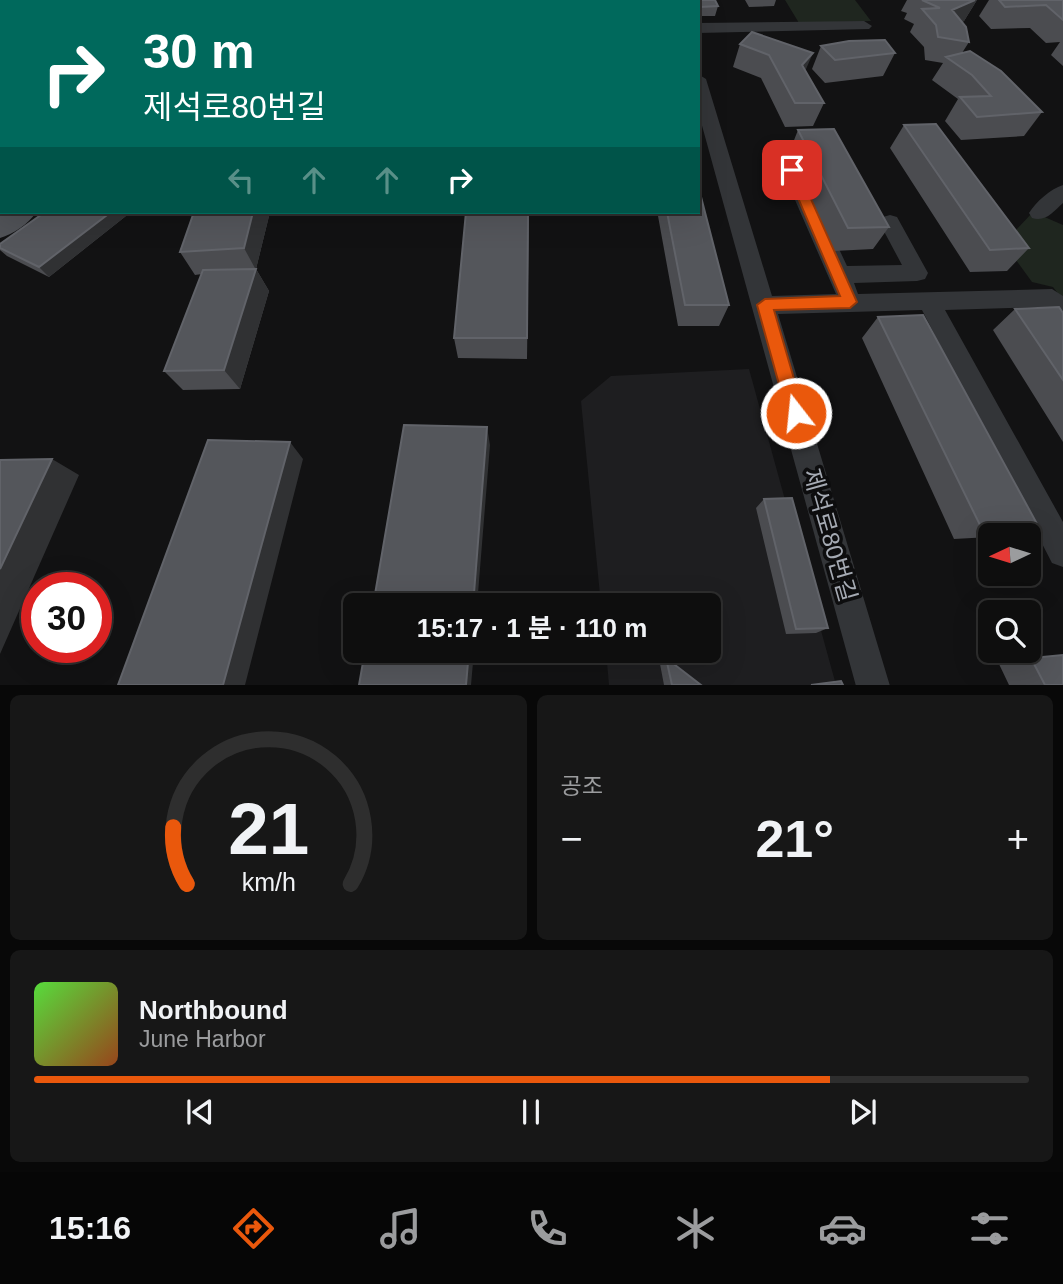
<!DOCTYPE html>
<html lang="ko">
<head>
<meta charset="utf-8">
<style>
	:root { --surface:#0e0e0e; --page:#171717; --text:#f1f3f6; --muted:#9b9c9e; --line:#2e2e2e; --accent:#ea580c }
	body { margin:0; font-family:Arial,"Noto Sans KR",sans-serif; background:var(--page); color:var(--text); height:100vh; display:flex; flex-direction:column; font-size:26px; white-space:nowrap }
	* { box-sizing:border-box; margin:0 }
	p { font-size:23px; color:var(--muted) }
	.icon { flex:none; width:38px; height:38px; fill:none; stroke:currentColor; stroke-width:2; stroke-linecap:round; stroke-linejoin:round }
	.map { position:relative; height:685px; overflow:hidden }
	.panel { display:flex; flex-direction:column; gap:10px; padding:10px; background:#080808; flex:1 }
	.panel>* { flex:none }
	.top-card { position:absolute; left:0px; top:0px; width:700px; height:214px; box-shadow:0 7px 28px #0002,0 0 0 2px var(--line); background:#00695c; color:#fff; overflow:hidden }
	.needle { width:46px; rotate:266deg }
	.controls { position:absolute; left:978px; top:523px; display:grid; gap:14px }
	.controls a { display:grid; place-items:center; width:63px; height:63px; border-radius:10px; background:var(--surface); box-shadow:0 7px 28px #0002,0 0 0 2px var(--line); font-size:35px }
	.speed { position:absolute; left:21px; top:572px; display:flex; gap:14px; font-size:35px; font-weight:700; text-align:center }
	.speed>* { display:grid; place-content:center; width:91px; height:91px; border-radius:50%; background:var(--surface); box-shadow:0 7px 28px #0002,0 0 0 2px var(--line); line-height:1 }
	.speed .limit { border:10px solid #d22; background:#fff; color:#111 }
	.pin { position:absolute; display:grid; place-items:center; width:60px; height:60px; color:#fff; margin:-30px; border-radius:14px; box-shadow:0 4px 10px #0006 }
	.me { position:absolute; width:77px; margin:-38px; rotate:344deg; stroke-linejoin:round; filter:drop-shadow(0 0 5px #0008) }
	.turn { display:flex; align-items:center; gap:24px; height:147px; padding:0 28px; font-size:32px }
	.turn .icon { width:91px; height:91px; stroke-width:2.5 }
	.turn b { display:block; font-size:49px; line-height:60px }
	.lanes { display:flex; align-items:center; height:66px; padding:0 28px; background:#0003; justify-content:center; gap:35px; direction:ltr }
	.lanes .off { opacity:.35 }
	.big { font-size:52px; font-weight:700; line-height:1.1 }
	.panel .tile { flex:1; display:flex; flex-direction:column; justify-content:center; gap:10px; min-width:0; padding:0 24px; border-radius:10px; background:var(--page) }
	.panel .dial { align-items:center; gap:0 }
	.dial svg { height:182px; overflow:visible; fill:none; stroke:var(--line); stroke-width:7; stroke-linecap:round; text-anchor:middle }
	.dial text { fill:var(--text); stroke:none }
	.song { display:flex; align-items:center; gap:21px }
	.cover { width:84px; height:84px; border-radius:10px; background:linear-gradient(135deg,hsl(110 70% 55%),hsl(20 70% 35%)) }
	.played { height:7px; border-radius:4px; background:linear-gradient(90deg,var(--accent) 80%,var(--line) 80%) }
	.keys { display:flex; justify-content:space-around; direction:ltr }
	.heat { display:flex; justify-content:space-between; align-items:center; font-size:38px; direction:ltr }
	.panel .tiles { flex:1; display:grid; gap:10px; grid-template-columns:1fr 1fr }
	.tile:last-child { grid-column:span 2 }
	.trip { position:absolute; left:343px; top:593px; width:378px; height:70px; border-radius:10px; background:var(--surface); box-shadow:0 7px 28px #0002,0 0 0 2px var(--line); font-weight:700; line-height:70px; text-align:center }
	.dock { display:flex; height:112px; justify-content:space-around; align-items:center; background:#060606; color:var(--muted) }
	.dock .icon { width:49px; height:49px }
	.dock .current { color:var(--accent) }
	.dock b { font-size:32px; color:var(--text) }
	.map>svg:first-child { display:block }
</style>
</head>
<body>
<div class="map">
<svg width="1063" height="686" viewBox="0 0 1063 686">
	<rect width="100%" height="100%" fill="#121213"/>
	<path fill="#1e1e20" d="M749 369 836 685H609L606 651H709V606L601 605 581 401 611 376Z"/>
	<path fill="#1f261f" d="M785 0H855L871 21 799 23Z
		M1033 212 1063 225V300L1053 287 1032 282 1008 249 1014 232Z"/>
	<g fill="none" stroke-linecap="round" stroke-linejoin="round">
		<path fill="#333538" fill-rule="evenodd" d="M98 0H112L97 2Z
			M667 0H681L682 2H668Z
			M864 21 872 26 869 29 698 33V23Z
			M698 74 706 79 772 296 836 294 782 170 785 165H799L802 170 847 266 902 265 879 222 883 217 890 215 897 217 928 273 925 279 917 281 854 283 858 294 1052 289 1063 296V323L1055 321 1046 307 945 310 1063 522V567L1052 563 922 310 778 314 890 686H856L698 111Z
			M0 152H2L0 168Z
			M1063 185V203C1053 212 1046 222 1032 218L1029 213C1036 202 1050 189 1063 185Z"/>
		<path fill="#505257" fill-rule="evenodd" d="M212 0H230L211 2Z
			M4 212H36C29 224 13 234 0 238V215Z"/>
	</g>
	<path fill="#4b4c50" d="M230 0H320L319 2H230Z
		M467 0H540L539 2H467Z
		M541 0H651V2H541Z
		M692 0H715L718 6 715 16H698V2H693Z
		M745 0H776L774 6 749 7Z
		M907 0H977L964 21 962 22 969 42 962 53 1042 112 1024 136 961 140 945 121 958 99 932 80 943 63 925 60 924 47 910 32 914 24 904 19 907 13 901 11Z
		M989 0H1063V66L1051 55 1060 42 1046 43 1030 28 991 29 979 16Z
		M0 27H2V87H0Z
		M752 32 806 71 824 103 813 126 785 127 761 78 733 67 740 44Z
		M821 46 895 53 883 76 825 83 812 69Z
		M904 125 1029 248 1007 271 970 272 890 148Z
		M798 130 889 227 873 249 834 251 789 153Z
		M45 212H131L49 277 7 256 0 250V244Z
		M194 212H270L256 269 269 291 240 389 183 390 164 371 202 274 195 275 180 252Z
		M529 212 527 359 458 358 454 338Z
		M659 212H698L729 305 719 326H678L658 216Z
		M1015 309 1063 313V442L993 330Z
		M878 317 1036 522 1008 536H990V537L954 539 862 338Z
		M764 499 828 628 816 633 786 634 756 508Z
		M666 658 701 685H664L660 664Z
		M1031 658 1063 685H1009L999 664Z"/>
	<path fill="#303133" d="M55 0H83L82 2H54Z
		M166 0H176L177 2H165Z
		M179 0H190L189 2H180Z
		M515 0H540L539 2H513Z
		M975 0H977L964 21 939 33 952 10Z
		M813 53 803 76 802 65Z
		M2 55V71L0 69V57Z
		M111 212H131L49 277 39 267Z
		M253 212H270L256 269 269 291 240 389 224 370 256 270 244 248Z
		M487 427 490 445 477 606H473Z
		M290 442 303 459 245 685H223Z
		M52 459 79 475 0 654V569Z
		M469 651H474L471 685H466Z"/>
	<path fill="#54565b" stroke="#616369" stroke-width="2" d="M24 0H55L54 2H23Z
		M132 0H166L165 2H131Z
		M480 0H515L513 2H479Z
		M546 0H644L645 2H548Z
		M698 0H715L718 6 700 7Z
		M922 0H975L952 10 966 27 969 42 938 37 936 25 922 9 940 8Z
		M999 0H1063V20L1046 5 1005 7Z
		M0 27H2V55L0 57Z
		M752 32 813 53 802 65 824 103H795L769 55 740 44Z
		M885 40 895 53 835 60 821 46 849 41Z
		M970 51 1001 71 1042 112 977 117 960 97 991 96 972 75 946 57Z
		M936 124 1029 248 990 250 904 125Z
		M834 129 889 227 848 228 798 130Z
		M698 193H700L729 305H685L667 212H698Z
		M45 212H111L39 267 0 248V244Z
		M194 212H253L244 248 180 252Z
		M466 212H528L527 338H454Z
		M256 269 224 370 164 371 203 270Z
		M1059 307 1063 313V380L1015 309Z
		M923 315 1036 522 980 525 878 317Z
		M404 425 487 427 473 606H373Z
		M208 440 290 442 223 685H118Z
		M52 459 0 569V460Z
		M792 498 828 628 796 629 764 499Z
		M365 651H469L466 685H359Z
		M1063 655V685H1045L1031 658Z
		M666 658 701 685H672Z
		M841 681 843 685H811Z"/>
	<path fill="#ea580c" stroke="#983908" stroke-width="2" d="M792 166 798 170 857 302 850 308 774 310 804 413 802 418 796 420 790 418 787 413 757 305 765 299 840 296 786 170Z"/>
	<g text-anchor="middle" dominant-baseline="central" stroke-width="7" stroke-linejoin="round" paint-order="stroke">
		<g font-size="24" fill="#a5aab3" stroke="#0d0d0e">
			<text transform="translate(830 535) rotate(74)">제석로80번길</text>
		</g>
	</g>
</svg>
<div class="controls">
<a><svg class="needle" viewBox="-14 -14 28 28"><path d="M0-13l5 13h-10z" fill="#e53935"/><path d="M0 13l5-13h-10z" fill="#9b9c9e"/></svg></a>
<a><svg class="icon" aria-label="search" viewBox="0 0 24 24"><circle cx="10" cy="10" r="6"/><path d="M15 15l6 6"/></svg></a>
</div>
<div class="speed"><div class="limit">30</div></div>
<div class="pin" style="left:792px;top:170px;background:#d93025"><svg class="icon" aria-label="arrive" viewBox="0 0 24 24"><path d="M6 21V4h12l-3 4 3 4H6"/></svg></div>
<svg class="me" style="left:796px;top:413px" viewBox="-20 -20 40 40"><circle r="17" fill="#ea580c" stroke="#fff" stroke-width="3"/><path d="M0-11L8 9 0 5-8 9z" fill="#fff"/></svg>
<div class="trip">15:17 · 1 분 · 110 m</div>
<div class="top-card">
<div class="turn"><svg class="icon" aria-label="right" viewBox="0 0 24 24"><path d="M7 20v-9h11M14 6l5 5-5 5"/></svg><div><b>30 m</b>제석로80번길</div></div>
<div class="lanes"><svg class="icon off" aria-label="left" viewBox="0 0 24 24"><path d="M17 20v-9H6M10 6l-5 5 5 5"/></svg><svg class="icon off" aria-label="ahead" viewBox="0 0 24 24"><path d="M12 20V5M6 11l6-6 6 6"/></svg><svg class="icon off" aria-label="ahead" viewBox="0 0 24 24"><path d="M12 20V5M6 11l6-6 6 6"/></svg><svg class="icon" aria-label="right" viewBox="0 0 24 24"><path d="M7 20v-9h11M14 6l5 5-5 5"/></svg></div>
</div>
</div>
<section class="panel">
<div class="tiles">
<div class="tile dial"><svg viewBox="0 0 100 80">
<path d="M14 69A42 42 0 1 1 86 69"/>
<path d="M14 69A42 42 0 0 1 8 44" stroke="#ea580c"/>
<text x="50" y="56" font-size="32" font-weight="700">21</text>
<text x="50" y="72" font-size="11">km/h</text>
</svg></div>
<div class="tile"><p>공조</p>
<div class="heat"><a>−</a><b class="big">21°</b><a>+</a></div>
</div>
<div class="tile">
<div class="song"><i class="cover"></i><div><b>Northbound</b><p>June Harbor</p></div></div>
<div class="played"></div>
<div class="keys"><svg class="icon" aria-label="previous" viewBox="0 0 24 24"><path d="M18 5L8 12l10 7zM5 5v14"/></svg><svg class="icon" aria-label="pause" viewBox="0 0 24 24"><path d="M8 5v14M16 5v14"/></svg><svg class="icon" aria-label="next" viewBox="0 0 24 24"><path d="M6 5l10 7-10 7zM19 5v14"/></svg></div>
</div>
</div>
</section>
<nav class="dock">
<b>15:16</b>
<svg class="icon current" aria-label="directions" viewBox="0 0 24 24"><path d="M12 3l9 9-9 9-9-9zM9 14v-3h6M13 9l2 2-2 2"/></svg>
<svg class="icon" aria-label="music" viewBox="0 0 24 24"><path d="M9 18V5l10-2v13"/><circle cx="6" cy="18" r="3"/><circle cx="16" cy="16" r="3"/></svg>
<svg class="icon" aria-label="phone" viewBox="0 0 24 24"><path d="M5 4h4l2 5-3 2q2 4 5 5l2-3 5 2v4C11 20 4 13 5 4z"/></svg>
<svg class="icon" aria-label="climate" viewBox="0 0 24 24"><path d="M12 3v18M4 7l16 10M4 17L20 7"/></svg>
<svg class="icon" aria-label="car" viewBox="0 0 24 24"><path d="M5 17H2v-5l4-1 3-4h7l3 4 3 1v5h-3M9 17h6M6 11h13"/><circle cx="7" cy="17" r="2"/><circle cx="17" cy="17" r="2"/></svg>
<svg class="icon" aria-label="filters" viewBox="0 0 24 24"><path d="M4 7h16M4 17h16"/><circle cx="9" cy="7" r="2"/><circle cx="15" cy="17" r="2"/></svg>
</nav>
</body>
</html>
